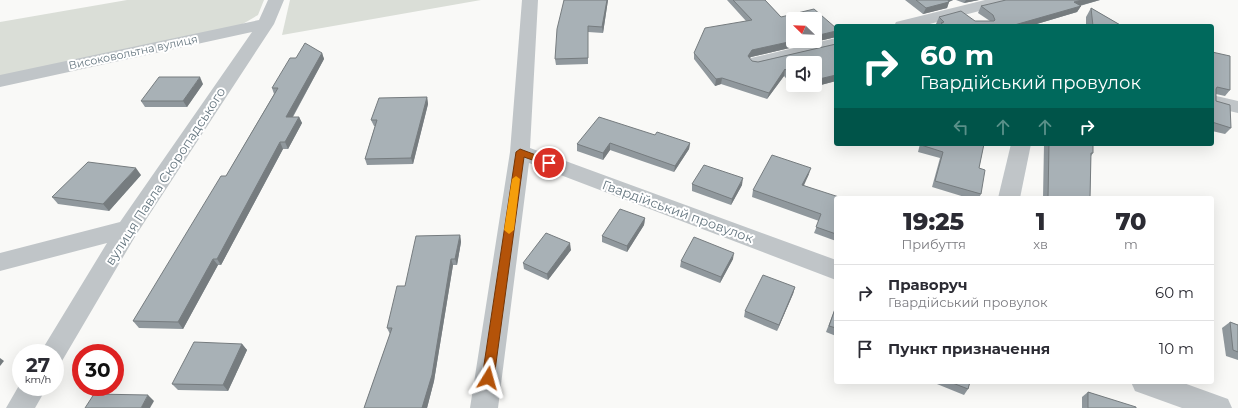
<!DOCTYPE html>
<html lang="uk">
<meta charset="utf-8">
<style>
body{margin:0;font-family:Montserrat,sans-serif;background:#f7f7f7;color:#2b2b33;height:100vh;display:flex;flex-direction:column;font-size:15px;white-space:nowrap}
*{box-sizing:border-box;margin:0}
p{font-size:13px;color:#7c7c81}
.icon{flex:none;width:22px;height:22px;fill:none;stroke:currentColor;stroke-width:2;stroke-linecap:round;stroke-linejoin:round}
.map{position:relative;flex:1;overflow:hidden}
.side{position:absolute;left:834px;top:196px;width:380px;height:188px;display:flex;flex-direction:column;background:#fff;border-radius:4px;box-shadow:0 4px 16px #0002}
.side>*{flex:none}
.banner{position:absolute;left:834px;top:24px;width:380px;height:122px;border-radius:4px;box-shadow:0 4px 16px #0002;background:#00695c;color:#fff;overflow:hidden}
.needle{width:26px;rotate:293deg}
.controls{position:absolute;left:786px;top:12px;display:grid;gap:8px}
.controls a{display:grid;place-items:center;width:36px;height:36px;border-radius:4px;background:#fff;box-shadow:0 4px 16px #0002;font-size:20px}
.speed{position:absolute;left:12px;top:344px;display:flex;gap:8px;font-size:20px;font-weight:700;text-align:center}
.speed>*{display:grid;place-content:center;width:52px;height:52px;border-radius:50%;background:#fff;box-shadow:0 4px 16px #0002;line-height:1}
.speed small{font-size:10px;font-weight:400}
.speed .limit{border:6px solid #d22;background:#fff;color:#111}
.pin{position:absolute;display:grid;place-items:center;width:34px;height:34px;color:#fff;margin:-17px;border:2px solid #fff;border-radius:50%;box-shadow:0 1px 4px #0007}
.me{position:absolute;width:44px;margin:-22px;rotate:8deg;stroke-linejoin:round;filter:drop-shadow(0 0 3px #0008)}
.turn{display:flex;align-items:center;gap:14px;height:84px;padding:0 20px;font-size:18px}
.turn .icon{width:52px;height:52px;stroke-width:2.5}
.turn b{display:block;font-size:28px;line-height:34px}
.lanes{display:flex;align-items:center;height:38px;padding:0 20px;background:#0003;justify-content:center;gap:20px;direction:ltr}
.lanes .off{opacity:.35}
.eta{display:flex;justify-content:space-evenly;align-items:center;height:68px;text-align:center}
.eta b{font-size:24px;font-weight:800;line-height:28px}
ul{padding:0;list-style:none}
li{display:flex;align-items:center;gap:12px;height:56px;padding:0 20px;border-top:1px solid #e1e1e2}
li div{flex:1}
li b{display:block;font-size:15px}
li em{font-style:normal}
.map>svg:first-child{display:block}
.green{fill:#daded7}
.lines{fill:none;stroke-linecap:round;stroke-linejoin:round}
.street{fill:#c0c5c8;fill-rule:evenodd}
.wall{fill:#90989d;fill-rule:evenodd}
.shaded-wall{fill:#767c7f}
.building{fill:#a8b1b6;stroke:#767c7f}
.route{fill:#b45309;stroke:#753606}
.slow{fill:#f59e0b}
.labels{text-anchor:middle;stroke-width:4;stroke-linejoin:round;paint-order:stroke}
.far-street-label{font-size:11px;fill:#667780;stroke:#fff}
.street-label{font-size:13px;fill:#667780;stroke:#fff}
</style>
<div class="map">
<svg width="1238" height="408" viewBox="0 0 1238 408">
<rect width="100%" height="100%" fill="#f9f9f7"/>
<g class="green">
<path d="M127 0H264L258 15 241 25 0 76V22Z"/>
<path d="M290 0H481L282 35Z"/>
</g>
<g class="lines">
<g class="street">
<path d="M268 0H284L274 24 136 235 62 361 55 364V353H40L107 243 0 271V253L120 222 252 32 0 87V75L259 20Z"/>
<path d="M522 0H538L530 148 836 260V280L529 163 498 408H470L510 152Z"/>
<path d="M985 0H1012L1010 3 922 26H894L896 22Z"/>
<path d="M836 38V48L757 67 751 66 748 62 751 58Z"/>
<path d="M1212 95 1238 101V113L1212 107Z"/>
<path d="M1011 144H1031L1020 198H998Z"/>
<path d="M21 382V387H47L35 408H6Z"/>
<path d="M1131 382H1181L1228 399 1232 408H1182L1135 391Z"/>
</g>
</g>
<g class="wall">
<path d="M564 0H608L603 33 588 32V64L556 65 555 59Z"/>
<path d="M727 0H765L781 17 836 28V37L751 57 749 58 752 61 758 62 836 44V81L798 91 784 76 767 99 721 84 715 86 694 59V53L746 21ZM793 63 815 85H793Z"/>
<path d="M905 0H953L949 2 947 8 923 14Z"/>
<path d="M956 0H979L964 3Z"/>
<path d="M1100 0 1080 6H1081L1077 12 1030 26H939L936 24 939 17 975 21H990L978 13 981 6Z"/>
<path d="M1091 8 1122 26H1086V17Z"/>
<path d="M1212 52 1230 90 1225 96 1216 94V101L1231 128 1225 134 1212 131Z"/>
<path d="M322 53 324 59 293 117H299L302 123 288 149H283L221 265H218L183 329 139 328 133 321 226 176 274 94 272 88Z"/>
<path d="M203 84 187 107H145L141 101Z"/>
<path d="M427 97 428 104 413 164 367 165 365 159 375 126H374L371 120Z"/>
<path d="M655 135 690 143 689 149 674 172 610 150 603 160 577 151V144Z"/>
<path d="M920 144H984L979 168 981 194 979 198H968L932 187 940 158 918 152Z"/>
<path d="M1044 144H1093V153L1091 156 1090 198H1043Z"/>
<path d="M809 174 803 185 836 198V241L814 233 819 221 752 197 753 190Z"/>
<path d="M141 175 109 211 58 204 52 197Z"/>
<path d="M692 184 742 185 731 205 692 191Z"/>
<path d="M645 218 644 225 627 252 602 242V236Z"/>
<path d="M460 235 461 242 457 265H453L434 381 427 408H364L390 334 387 328 405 286Z"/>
<path d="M571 250 548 280 524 269 523 263Z"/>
<path d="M733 259 720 283 680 267 681 261Z"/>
<path d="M795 287 793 294 777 331 744 317 745 311Z"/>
<path d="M836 306V336L826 332Z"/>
<path d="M1230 322 1238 325V360L1226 356 1222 328Z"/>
<path d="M242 344 247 350 228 391 178 390 172 384Z"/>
<path d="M932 382H970L968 389 964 395Z"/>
<path d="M1088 392 1136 408H1082V397Z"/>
</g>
<g class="shaded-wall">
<path d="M607 0H608L603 33 602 27Z"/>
<path d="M948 0H953L948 2H949L947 8 923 14 926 8Z"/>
<path d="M966 0H979L964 3Z"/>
<path d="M1082 0H1100L1071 8 1074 2Z"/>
<path d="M1081 6 1077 12 1030 26H1011Z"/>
<path d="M836 31V37L751 57 746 62 748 56 752 50 793 41H815V36Z"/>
<path d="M322 53 324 59 289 123 286 117Z"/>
<path d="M785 69 784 76 767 99 769 93Z"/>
<path d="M836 75V81L798 91 799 85H815V80Z"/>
<path d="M200 77 203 84 187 107 183 101Z"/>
<path d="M722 78 721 84 715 86 716 79Z"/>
<path d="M427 97 428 104 413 164 411 158Z"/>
<path d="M299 117 302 123 288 149 285 142Z"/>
<path d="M280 142 283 149 221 265 217 259Z"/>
<path d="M610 143V150L603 160V153Z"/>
<path d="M690 143 689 149 674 172 675 166Z"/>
<path d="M136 168 141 175 109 211 103 204Z"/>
<path d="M811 168 809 174 801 192 802 185Z"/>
<path d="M743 178 742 185 731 205 732 199Z"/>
<path d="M645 218 644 225 627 252V246Z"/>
<path d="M460 235 461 242 457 265 455 259Z"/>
<path d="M570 243 571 250 548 280 547 274Z"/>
<path d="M734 253 733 259 720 283 721 277Z"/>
<path d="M213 259 218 265 183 329 178 322Z"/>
<path d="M451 259 453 265 434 381 427 408H422Z"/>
<path d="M795 287 793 294 777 331 779 325Z"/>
<path d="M242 344 247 350 228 391 223 385Z"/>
<path d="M0 358 4 361 0 366Z"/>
<path d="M148 395 154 401 150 408H141Z"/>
</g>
<g class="building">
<path d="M564 0H607L602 27 588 26V58L555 59 557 29Z"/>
<path d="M733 0H765L781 17 814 9 836 28V31L815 36V19H793V41L752 50 748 56 752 61 758 62 836 44V75L815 80V63H793V78L785 69 769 93 722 78 716 79 694 53 705 28 752 20Z"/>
<path d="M916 0H948L949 2 926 8Z"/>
<path d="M1006 0H1082L1074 2 1081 6 1011 26H945L941 23 944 22 939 17 961 11 975 21H994L995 20 993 15 981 6Z"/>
<path d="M1091 8 1122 26H1093Z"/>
<path d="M305 43 322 53 286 117H299L285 142H280L217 259H213L178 322 133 321 221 176H226L278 88H272L290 58H296Z"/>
<path d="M1212 52 1230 56V90L1217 87 1216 89V101L1230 105 1231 128 1212 122Z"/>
<path d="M159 77H200L183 101H141Z"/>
<path d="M427 97 411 158 365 159 377 120H371L379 98Z"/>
<path d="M599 117 655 135 657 132 690 143 675 166 610 143 603 153 577 144Z"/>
<path d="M921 144H984L979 168 985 170 981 194 935 181 943 152 921 145Z"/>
<path d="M1049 144H1093V153H1091L1090 198H1048Z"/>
<path d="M772 155 811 168 802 185 842 198H836V234L816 227 821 214 753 190Z"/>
<path d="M88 162 136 168 103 204 52 197Z"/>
<path d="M704 165 743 178 732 199 692 184Z"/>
<path d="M620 209 645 218 627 246 602 236Z"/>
<path d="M546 233 570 243 547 274 523 263Z"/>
<path d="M460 235 455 259H451L432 375 422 408H364L392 328H387L397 286H405L416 236Z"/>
<path d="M694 237 734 253 721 277 681 261Z"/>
<path d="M763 275 795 287 779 325 745 311Z"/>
<path d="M836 306V328L829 326Z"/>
<path d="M1230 322 1238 325V352L1233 350Z"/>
<path d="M194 342 242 344 223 385 172 384Z"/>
<path d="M950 382H970L968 389Z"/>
<path d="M1088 392 1136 407V408H1088Z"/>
<path d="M94 394 148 395 141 408H85Z"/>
</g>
<path class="route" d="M520 149 552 161 553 163 549 166 524 157 494 378 492 381 488 383 484 381 482 378 516 152Z"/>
<path class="slow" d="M516 176 520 179 514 230 509 234 504 230 512 179Z"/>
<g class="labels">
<g class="far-street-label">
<text transform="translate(133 52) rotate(-12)" y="4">Високовольтна вулиця</text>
</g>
<g class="street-label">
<text transform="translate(165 176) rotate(-57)" y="5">вулиця Павла Скоропадського</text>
<text transform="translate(678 211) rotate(20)" y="5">Гвардійський провулок</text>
</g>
</g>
</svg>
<div class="controls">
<a><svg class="needle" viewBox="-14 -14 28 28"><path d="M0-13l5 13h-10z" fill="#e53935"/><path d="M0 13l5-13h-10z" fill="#7c7c81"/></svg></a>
<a><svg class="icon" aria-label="sound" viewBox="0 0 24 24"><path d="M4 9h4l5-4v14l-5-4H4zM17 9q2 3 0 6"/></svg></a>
</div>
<div class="speed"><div>27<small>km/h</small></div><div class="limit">30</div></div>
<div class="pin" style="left:549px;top:163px;background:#d93025"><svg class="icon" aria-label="arrive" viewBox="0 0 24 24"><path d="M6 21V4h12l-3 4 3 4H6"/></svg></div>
<svg class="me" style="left:488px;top:378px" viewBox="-20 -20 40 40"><path d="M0-17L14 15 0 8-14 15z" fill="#b45309" stroke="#fff" stroke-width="4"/></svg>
<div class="banner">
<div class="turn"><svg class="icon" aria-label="right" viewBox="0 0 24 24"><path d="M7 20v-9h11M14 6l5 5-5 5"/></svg><div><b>60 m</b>Гвардійський провулок</div></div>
<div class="lanes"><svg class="icon off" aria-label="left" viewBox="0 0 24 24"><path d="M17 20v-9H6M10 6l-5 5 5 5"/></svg><svg class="icon off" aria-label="ahead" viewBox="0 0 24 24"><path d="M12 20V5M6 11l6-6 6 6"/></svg><svg class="icon off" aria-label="ahead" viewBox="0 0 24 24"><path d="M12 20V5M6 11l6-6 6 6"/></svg><svg class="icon" aria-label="right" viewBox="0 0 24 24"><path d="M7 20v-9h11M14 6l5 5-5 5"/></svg></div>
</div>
<section class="side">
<div class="eta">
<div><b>19:25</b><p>Прибуття</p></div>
<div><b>1</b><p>хв</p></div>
<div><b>70</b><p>m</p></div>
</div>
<ul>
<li><svg class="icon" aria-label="right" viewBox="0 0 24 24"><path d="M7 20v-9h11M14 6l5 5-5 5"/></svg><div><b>Праворуч</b><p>Гвардійський провулок</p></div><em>60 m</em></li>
<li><svg class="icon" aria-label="arrive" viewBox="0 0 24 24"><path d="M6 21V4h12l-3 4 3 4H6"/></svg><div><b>Пункт призначення</b></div><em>10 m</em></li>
</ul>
</section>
</div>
